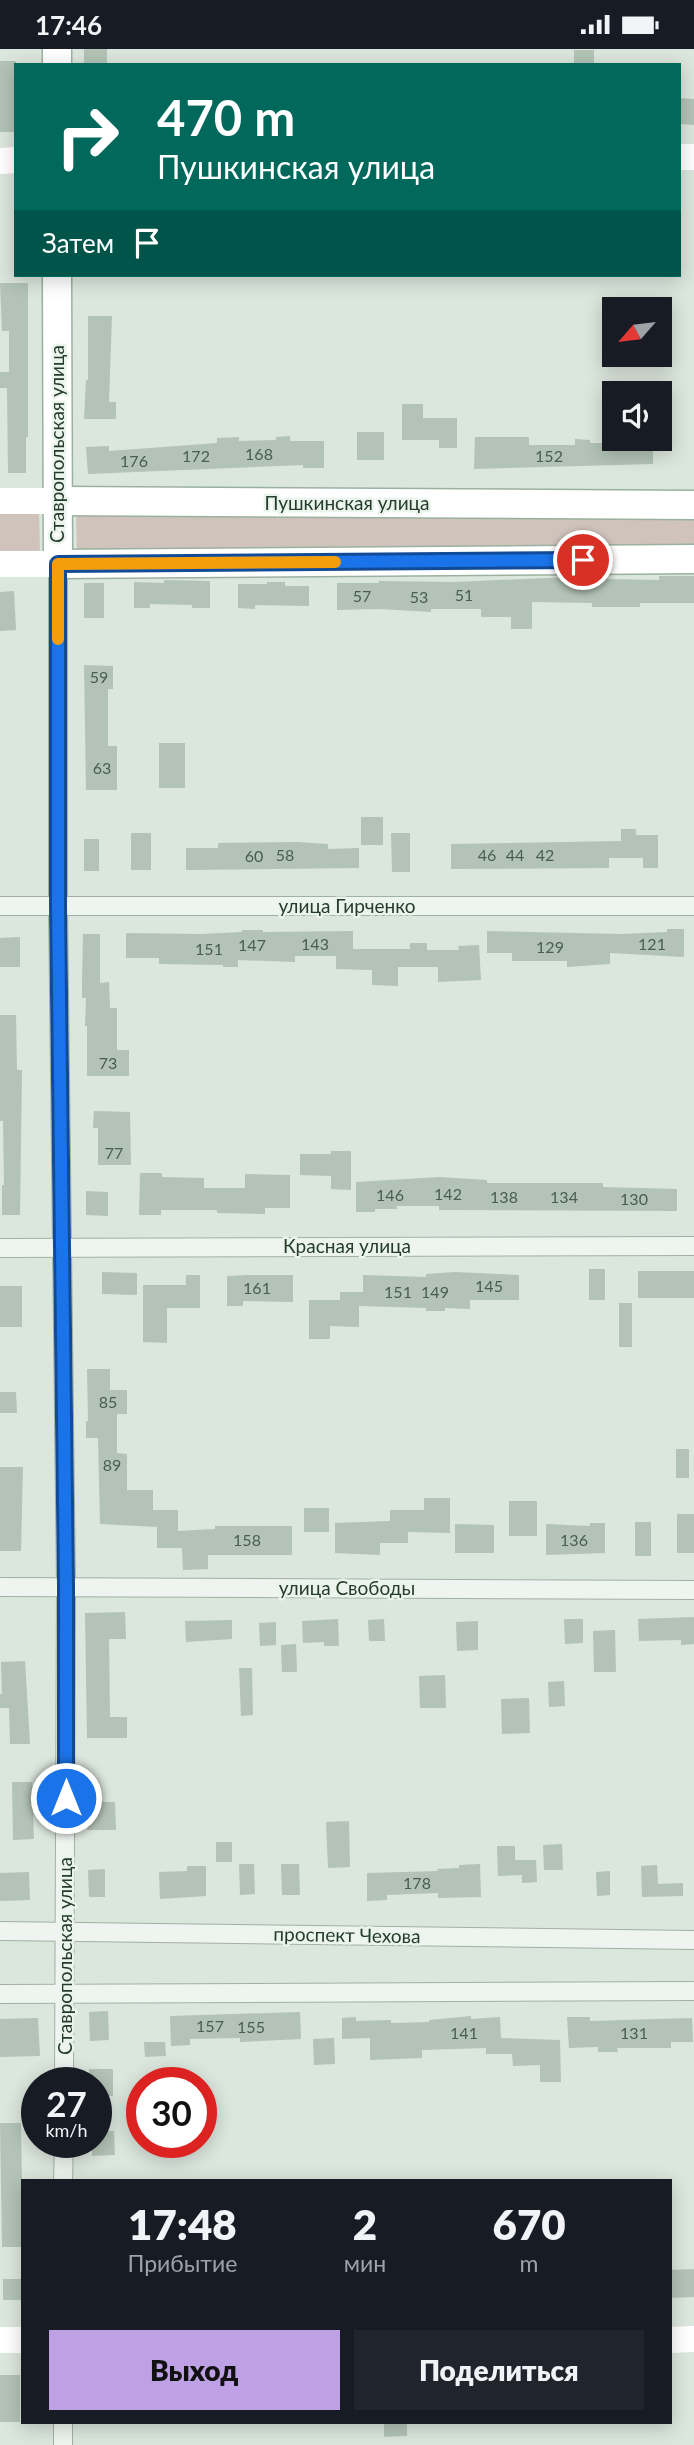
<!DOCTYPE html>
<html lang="ru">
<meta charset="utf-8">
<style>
body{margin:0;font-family:Lato,sans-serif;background:#20242c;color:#f1f3f6;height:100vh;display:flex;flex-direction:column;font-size:26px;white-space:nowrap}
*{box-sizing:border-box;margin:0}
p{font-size:23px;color:#9ea1a6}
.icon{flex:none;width:38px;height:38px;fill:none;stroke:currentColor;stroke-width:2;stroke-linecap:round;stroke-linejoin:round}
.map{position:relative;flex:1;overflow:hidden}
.side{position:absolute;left:21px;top:2130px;width:651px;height:245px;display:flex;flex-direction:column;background:#171b24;border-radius:0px;box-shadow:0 4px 18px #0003}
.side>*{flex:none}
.banner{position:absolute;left:14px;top:14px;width:667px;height:214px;border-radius:0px;box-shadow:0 4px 18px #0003;background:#00695c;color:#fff;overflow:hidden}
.needle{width:46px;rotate:242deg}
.buttons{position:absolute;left:602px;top:248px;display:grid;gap:14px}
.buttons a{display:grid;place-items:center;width:70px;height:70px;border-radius:0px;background:#171b24;box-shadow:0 4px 18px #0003;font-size:35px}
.speed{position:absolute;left:21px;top:2018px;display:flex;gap:14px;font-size:35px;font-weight:700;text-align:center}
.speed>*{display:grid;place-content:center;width:91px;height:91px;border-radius:50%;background:#171b24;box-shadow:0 4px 18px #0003;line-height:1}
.speed small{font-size:18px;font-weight:400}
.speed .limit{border:10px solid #d22;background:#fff;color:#111}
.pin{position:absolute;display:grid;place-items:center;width:60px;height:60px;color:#fff;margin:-30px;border:4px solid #fff;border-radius:50%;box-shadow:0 2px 7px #0007}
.me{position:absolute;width:77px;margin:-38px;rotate:0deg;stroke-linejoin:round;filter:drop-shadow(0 0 5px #0008)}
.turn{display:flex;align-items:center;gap:24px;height:147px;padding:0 28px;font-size:32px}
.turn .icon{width:91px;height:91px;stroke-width:2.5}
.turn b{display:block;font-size:49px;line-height:60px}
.then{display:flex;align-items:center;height:66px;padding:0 28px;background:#0003;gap:14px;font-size:26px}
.eta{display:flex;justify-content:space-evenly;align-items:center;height:119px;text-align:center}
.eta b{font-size:42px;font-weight:800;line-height:49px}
.button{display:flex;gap:14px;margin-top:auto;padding:14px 28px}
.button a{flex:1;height:80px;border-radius:0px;background:#bea1e4;color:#111;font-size:28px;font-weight:800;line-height:80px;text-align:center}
.button a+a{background:#20242c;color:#f1f3f6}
.status{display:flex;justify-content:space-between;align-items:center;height:49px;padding:0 35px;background:#171b24;direction:ltr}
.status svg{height:19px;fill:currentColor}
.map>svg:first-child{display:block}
.green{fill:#d0c3bc}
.building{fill:#b3c3b6}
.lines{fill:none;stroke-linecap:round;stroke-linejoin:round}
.street-casing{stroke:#a1b0a4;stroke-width:20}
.primary-casing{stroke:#9bb19f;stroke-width:31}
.street{stroke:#eef4ef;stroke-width:18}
.secondary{stroke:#fff;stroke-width:26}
.primary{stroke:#fff;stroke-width:28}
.route-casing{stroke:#114b97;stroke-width:18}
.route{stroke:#1a73e8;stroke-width:12}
.slow{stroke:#f59e0b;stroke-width:12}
.labels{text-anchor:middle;stroke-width:5;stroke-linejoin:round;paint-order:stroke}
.number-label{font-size:16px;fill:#485e4e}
.street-label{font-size:19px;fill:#253c2b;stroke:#eaf4ec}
</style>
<div class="status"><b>17:46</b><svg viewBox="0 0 49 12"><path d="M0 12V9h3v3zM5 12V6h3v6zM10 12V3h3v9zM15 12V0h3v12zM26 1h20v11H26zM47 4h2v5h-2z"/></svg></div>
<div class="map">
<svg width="694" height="2396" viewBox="0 0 694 2396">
<rect width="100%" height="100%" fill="#dbe6dd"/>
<g class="green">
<path d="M694 458V497L77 505 76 463Z"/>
<path d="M0 459H39L40 507H0Z"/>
</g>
<g class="building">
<rect x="84" y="0" width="23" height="15"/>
<rect x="574" y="1" width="20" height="15"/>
<rect x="0" y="12" width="16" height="71"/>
<path d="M679 49 694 50V76L679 75Z"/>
<path d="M0 234H28V388H26V424H8L7 339H0V323H9V282H2Z"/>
<path d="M88 267H112L109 353H116V370H84L86 331H88Z"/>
<path d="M402 355H423V369H457V399H439V391H402Z"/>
<rect x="357" y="383" width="27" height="28"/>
<path d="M290 387V392H324V419H303V416L88 425 86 398 109 397V402L217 394V389L239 388V392L276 391V388Z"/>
<path d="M475 388H529V396H575V390L590 391V394H629V390H653V415L474 420Z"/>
<path d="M592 527 607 528V530L659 531V527H694V554H640V558H592V554L532 553V580H511V568H481V560H431V563L379 560 337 561V534H379V532L455 533Z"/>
<path d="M164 531 210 532V559H192V556L150 555V559H134V533L164 534Z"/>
<path d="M267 533H285V537H309V557L255 556V560L238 559V535H267Z"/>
<rect x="84" y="534" width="20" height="35"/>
<path d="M14 542 16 581 0 582V543Z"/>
<path d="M84 616 113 617V640H108V697H117V741H86Z"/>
<rect x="159" y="694" width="26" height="45"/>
<rect x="361" y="768" width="22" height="28"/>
<path d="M621 780H636V786H658V819H643V809H609V819L451 820V795L621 792Z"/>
<rect x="131" y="784" width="20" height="37"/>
<path d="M391 784H410V823H392Z"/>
<rect x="84" y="790" width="15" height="32"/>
<path d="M297 793 328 795V800L359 799V819L186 821V799H218V794Z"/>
<path d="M667 880H684V908L610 904V915L567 918V912H512V904H487V882L621 885 667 883Z"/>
<path d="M242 881H263V883L353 882V900H410V894H427V901H459L458 897 479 896 481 931 438 933V918H398V937L372 936V921L336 920V907H295V913L238 911V918H223V916L159 915V909H126V884L201 885 242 883Z"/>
<path d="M83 885H100V934L109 933 110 959H117V1001H129V1027H87V977H85L86 949H82V934Z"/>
<path d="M20 888V918H0V889Z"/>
<path d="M0 966H16L17 1021H22L20 1166H2V1136H4L3 1072H0Z"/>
<path d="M94 1062 130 1063 131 1116H98V1079H93Z"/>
<path d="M331 1102H351V1141L331 1140V1127L300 1126V1105H331Z"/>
<path d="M140 1124H162V1128L204 1129V1139H245V1125L290 1126V1159H265V1165L217 1164V1161H161V1166H139Z"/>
<path d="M439 1128 487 1131V1134H603V1138L677 1140V1162L439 1161V1157H397V1160H375V1163H356V1133Z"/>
<path d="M86 1142 108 1143V1167L86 1166Z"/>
<rect x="589" y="1220" width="16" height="31"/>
<rect x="638" y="1222" width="56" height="27"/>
<path d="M102 1223 137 1224V1246L102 1245Z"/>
<path d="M455 1223 519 1226V1251H470V1260L445 1259V1262H426V1259L359 1257V1278L330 1277V1290H309V1251H340V1243H363V1226L426 1228V1225Z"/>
<path d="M186 1226H200V1259H167V1294L143 1293V1236H186Z"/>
<path d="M247 1226H293V1253L243 1252V1257H227V1227Z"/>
<rect x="0" y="1237" width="22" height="41"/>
<rect x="619" y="1254" width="13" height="44"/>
<path d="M87 1320H110V1341H127V1365H117V1404L127 1405V1441H153V1461H178V1482L215 1480V1477H292V1506H208V1520L183 1521 182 1499H157V1478L100 1475 98 1389H86V1372H88Z"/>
<path d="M0 1343H16L17 1364H0Z"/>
<rect x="676" y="1400" width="13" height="29"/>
<path d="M0 1418H23L21 1502H0Z"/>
<path d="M424 1449H450V1484L408 1483V1494H380V1506L335 1504V1474L390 1472V1461H424Z"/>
<rect x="509" y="1452" width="28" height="35"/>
<rect x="304" y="1459" width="25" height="24"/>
<rect x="677" y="1465" width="17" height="39"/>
<rect x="635" y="1473" width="16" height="34"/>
<path d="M590 1474H605V1504L546 1506V1475L590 1477Z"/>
<path d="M455 1475 494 1476V1504H455Z"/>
<path d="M125 1563 126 1590H109L110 1668H127V1689H87L85 1564Z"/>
<path d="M694 1568V1595L681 1596V1591L639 1592 638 1570Z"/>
<path d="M338 1570 339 1597H324V1593L303 1594 302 1572Z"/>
<path d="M384 1570 385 1592H369L368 1571Z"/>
<path d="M564 1570H583V1594L565 1595Z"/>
<path d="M232 1571V1590L186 1593 185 1572Z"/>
<path d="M478 1572V1601L457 1602 456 1573Z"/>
<path d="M276 1573V1596L260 1597 259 1574Z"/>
<path d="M615 1581 616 1623H594L593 1582Z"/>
<path d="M296 1595 297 1623H282L281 1596Z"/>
<path d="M25 1612 30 1695H10L9 1659H0V1645H2L1 1613Z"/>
<path d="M239 1619H252L253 1666 241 1667Z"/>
<path d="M445 1626 446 1659H420L419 1627Z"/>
<path d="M564 1632 565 1657 549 1658 548 1633Z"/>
<path d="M529 1649 530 1684 502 1685 501 1650Z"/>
<path d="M12 1733H32L34 1790 13 1791Z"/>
<path d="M87 1753H115L116 1781H87Z"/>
<path d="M349 1772 350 1818 328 1819 326 1773Z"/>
<rect x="216" y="1793" width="16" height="20"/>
<path d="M562 1795 563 1821H544L543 1796Z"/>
<path d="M497 1797H515V1811H536L537 1833 522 1834V1826L498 1827Z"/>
<path d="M239 1815H254L255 1845 240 1846Z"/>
<path d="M281 1815H299L300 1846H282Z"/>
<path d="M480 1815 481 1848 438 1849V1844L387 1846V1851L367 1852V1824L438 1822 437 1820 459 1819V1816Z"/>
<path d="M657 1816 658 1835 683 1834V1847L642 1848 641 1817Z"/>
<path d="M187 1817H206V1847L160 1850 159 1823 187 1822Z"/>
<path d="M105 1820V1848H89L88 1821Z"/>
<path d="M610 1822V1846L597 1847 596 1823Z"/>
<path d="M29 1823 30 1851 0 1852V1824Z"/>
<path d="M108 1962 109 1991 90 1992 89 1963Z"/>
<path d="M300 1963 301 1990 240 1993V1989L190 1990V1996L171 1997 170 1967Z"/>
<path d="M471 1967V1970L500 1968 501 1989 560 1991 561 2033H540V2016L513 2017 512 2005H486V1999L422 2001V2009L370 2011V1989L342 1990V1969L356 1968V1972L391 1971V1974L429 1973V1971Z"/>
<path d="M567 1968H590V1972L692 1969 693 1993H671V1999H617L618 2003H598V1998L569 1999Z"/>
<path d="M38 1969 40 2007 0 2008V1970Z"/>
<path d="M334 1989 335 2015 314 2016 313 1990Z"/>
<path d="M144 1993H165L166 2007 145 2008Z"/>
<path d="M89 2020H113V2047L96 2048V2034H89Z"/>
<path d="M0 2074H21L23 2198H2Z"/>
<path d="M96 2082H114L115 2106 92 2107V2093H96Z"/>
<path d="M694 2220V2248L670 2249V2221Z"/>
<rect x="3" y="2230" width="20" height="21"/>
<rect x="0" y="2326" width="20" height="47"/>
<path d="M384 2373H407V2387L384 2388Z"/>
</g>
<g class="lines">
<defs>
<g id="street">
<path d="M58 515V857L66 1537 64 2034"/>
<path d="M0 857H694"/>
<path d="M0 1199 694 1197"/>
<path d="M0 1538 694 1541"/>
<path d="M0 1882 694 1891"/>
<path d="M0 1945 694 1942"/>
<path d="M63 2132 64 2093"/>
<path d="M63 2373V2396"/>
</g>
<g id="primary">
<path d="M57 0V16"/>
<path d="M57 226 58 515 694 510"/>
<path d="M57 452 694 456"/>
</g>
</defs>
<use href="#street" class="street-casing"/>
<use href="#primary" class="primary-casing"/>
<use href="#street" class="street"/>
<g class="secondary">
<path d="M679 108H694"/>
<path d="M0 112 16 111"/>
<path d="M0 452H57"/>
<path d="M0 515H58"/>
<path d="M0 2291H23"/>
<path d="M670 2291 694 2290"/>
</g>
<use href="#primary" class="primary"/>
</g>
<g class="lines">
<defs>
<path id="route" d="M66 1749V1537L58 857V515L583 511"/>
</defs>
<use href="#route" class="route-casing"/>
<use href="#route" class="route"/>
<path class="slow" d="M58 590V515L335 513"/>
</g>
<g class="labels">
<g class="number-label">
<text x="259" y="411">168</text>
<text x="196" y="413">172</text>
<text x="549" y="413">152</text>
<text x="134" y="418">176</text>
<text x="464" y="552">51</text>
<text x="362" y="553">57</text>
<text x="419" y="554">53</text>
<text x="99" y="634">59</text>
<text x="102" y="725">63</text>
<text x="285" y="812">58</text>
<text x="487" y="812">46</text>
<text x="515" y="812">44</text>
<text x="545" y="812">42</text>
<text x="254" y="813">60</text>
<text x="315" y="901">143</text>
<text x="652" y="901">121</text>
<text x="252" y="902">147</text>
<text x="550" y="904">129</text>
<text x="209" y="906">151</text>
<text x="108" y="1020">73</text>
<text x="114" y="1110">77</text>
<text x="448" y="1151">142</text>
<text x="390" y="1152">146</text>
<text x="504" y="1154">138</text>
<text x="564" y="1154">134</text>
<text x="634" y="1156">130</text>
<text x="489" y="1243">145</text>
<text x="257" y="1245">161</text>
<text x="398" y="1249">151</text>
<text x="435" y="1249">149</text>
<text x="108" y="1359">85</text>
<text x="112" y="1422">89</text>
<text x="247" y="1497">158</text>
<text x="574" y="1497">136</text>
<text x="417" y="1840">178</text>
<text x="210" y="1983">157</text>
<text x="251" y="1984">155</text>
<text x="464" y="1990">141</text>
<text x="634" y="1990">131</text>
</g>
<g class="street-label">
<text transform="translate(57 395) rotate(-90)" y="7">Ставропольская улица</text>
<text x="347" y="461">Пушкинская улица</text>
<text x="347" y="864">улица Гирченко</text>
<text x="347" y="1204">Красная улица</text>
<text x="347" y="1546">улица Свободы</text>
<text transform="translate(347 1886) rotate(1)" y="7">проспект Чехова</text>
<text transform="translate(65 1907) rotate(-90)" y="7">Ставропольская улица</text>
</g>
</g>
</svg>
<div class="buttons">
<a><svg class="needle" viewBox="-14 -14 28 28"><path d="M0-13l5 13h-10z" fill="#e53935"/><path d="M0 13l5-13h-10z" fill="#9ea1a6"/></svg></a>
<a><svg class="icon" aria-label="sound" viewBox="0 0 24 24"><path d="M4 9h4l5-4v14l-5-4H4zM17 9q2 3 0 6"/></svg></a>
</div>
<div class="speed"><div>27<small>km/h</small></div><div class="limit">30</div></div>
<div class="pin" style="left:583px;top:511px;background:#d93025"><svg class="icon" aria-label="arrive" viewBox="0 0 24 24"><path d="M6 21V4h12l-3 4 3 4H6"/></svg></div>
<svg class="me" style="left:66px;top:1749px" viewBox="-20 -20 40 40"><circle r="17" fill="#1a73e8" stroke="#fff" stroke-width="3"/><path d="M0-11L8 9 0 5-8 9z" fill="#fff"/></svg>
<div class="banner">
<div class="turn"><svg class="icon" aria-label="right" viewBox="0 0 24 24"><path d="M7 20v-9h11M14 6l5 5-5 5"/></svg><div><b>470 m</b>Пушкинская улица</div></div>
<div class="then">Затем<svg class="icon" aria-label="arrive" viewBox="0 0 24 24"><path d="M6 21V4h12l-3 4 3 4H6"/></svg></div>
</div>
<section class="side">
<div class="eta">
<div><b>17:48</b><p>Прибытие</p></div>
<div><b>2</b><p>мин</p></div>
<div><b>670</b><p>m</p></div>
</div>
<div class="button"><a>Выход</a><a>Поделиться</a></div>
</section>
</div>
